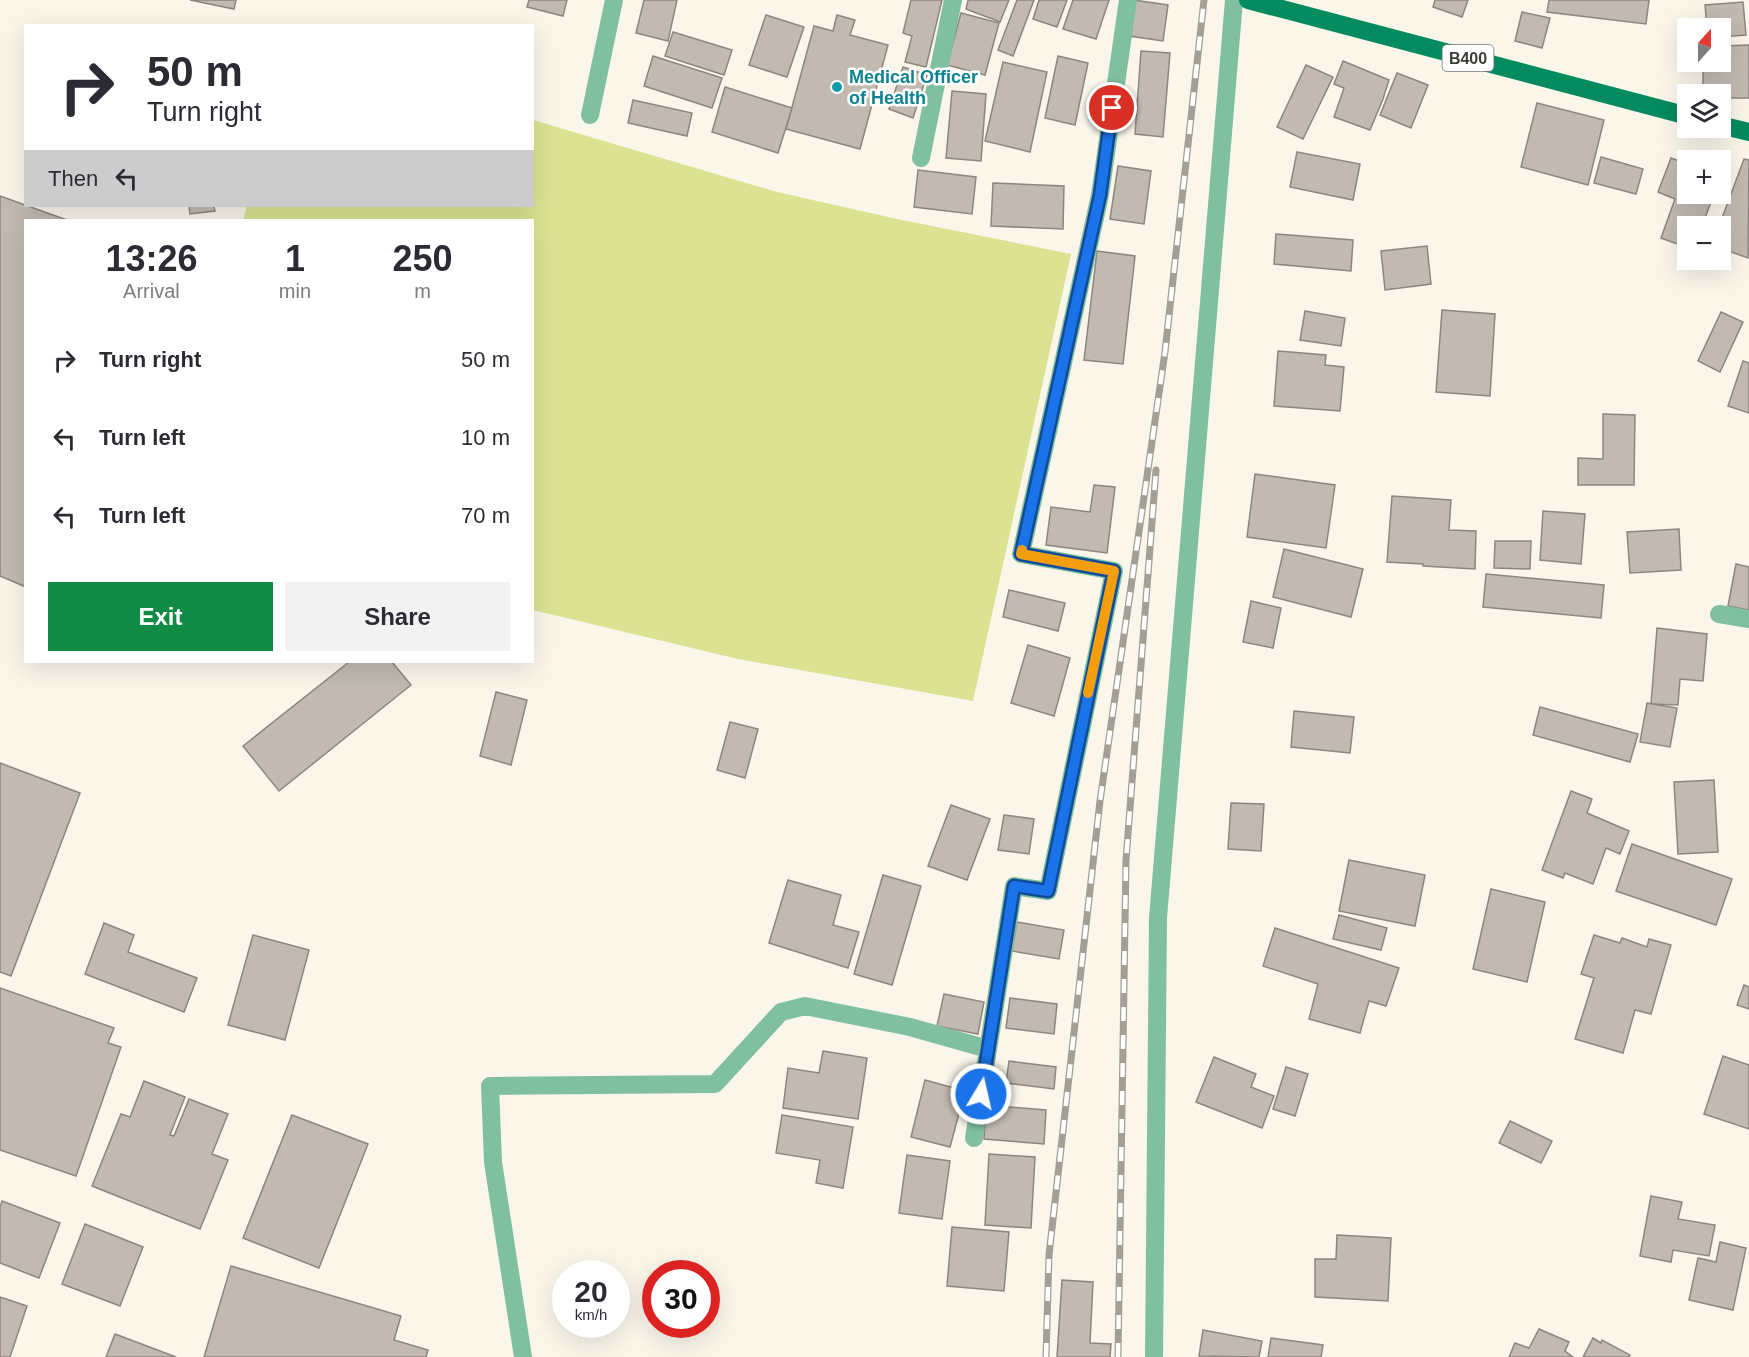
<!DOCTYPE html>
<meta charset="utf-8">
<style>
body{margin:0;font-family:Helvetica,sans-serif;background:#f2f2f3;color:#2b2b33;height:100vh;display:flex;flex-direction:column;font-size:22px;white-space:nowrap}
*{box-sizing:border-box;margin:0}
p{font-size:20px;color:#7c7c81}
.icon{flex:none;width:33px;height:33px;fill:none;stroke:currentColor;stroke-width:2;stroke-linecap:round;stroke-linejoin:round}
.map{position:relative;flex:1;overflow:hidden}
.drawer{position:absolute;left:24px;top:219px;width:510px;height:444px;display:flex;flex-direction:column;background:#fff;border-radius:0px;box-shadow:0 6px 24px #0002}
.drawer>*{flex:none}
.banner{position:absolute;left:24px;top:24px;width:510px;height:183px;border-radius:0px;box-shadow:0 6px 24px #0002;background:#fff;color:#2b2b33;overflow:hidden}
.needle{width:39px;rotate:21deg}
.fabs{position:absolute;left:1677px;top:18px;display:grid;gap:12px}
.fabs a{display:grid;place-items:center;width:54px;height:54px;border-radius:0px;background:#fff;box-shadow:0 6px 24px #0002;font-size:30px}
.speed{position:absolute;left:552px;top:1260px;display:flex;gap:12px;font-size:30px;font-weight:700;text-align:center}
.speed>*{display:grid;place-content:center;width:78px;height:78px;border-radius:50%;background:#fff;box-shadow:0 6px 24px #0002;line-height:1}
.speed small{font-size:15px;font-weight:400}
.speed .limit{border:9px solid #d22;background:#fff;color:#111}
.pin{position:absolute;display:grid;place-items:center;width:51px;height:51px;color:#fff;margin:-26px;border:3px solid #fff;border-radius:50%;box-shadow:0 2px 6px #0007}
.me{position:absolute;width:66px;margin:-33px;rotate:9deg;stroke-linejoin:round;filter:drop-shadow(0 0 4px #0008)}
.turn{display:flex;align-items:center;gap:21px;height:126px;padding:0 24px;font-size:27px}
.turn .icon{width:78px;height:78px;stroke-width:2.5}
.turn b{display:block;font-size:42px;line-height:51px}
.then{display:flex;align-items:center;height:57px;padding:0 24px;background:#0003;gap:12px;font-size:22px}
.eta{display:flex;justify-content:space-evenly;align-items:center;height:102px;text-align:center}
.eta b{font-size:36px;font-weight:700;line-height:42px}
.primary-button{display:flex;gap:12px;margin-top:auto;padding:12px 24px}
.primary-button a{flex:1;height:69px;border-radius:0px;background:#108a45;color:#fff;font-size:24px;font-weight:700;line-height:69px;text-align:center}
.primary-button a+a{background:#f2f2f3;color:#2b2b33}
ul{padding:0;list-style:none}
li{display:flex;align-items:center;gap:18px;height:78px;padding:0 24px}
li div{flex:1}
li b{display:block;font-size:22px}
li em{font-style:normal}
.map>svg:first-child{display:block}
.green{fill:#dbe392}
.building{fill:#c2bab0;stroke:#8e867d;stroke-width:1.5}
.lines{fill:none;stroke-linecap:round;stroke-linejoin:round}
.minor{stroke:#80c0a0;stroke-width:18}
.major{stroke:#058b5f;stroke-width:18}
.rail-casing{stroke:#a19f96;stroke-width:7}
.rail{stroke:#fff;stroke-width:4.5;stroke-dasharray:14;stroke-linecap:butt}
.route-casing{stroke:#114b97;stroke-width:15}
.route{stroke:#1a73e8;stroke-width:10}
.slow{stroke:#f59e0b;stroke-width:10}
.culture-dot{fill:#0f9aa8;stroke:#fff;stroke-width:2}
.labels{text-anchor:middle;stroke-width:5;stroke-linejoin:round;paint-order:stroke}
.shield{fill:#fff;stroke:#787774;stroke-width:1.5}
.shield-label{font-size:16px;font-weight:bold;fill:#3e3d38}
.culture-label{font-size:18px;font-weight:bold;fill:#0d838f;stroke:#fff;text-anchor:start}
</style>
<div class="map">
<svg width="1749" height="1357" viewBox="0 0 1749 1357">
<rect width="100%" height="100%" fill="#faf6ea"/>
<path class="green" d="M533 120 777 192 897 219 1071 254 973 701 738 659 533 610 532 220H243L247 206H532Z"/>
<g class="building">
<path d="M190 0H236L234 9Z"/>
<path d="M529 0H567L563 16 527 7Z"/>
<path d="M644 0H677L668 41 636 33Z"/>
<path d="M911 0H942L926 67 905 62 912 36 903 33Z"/>
<path d="M968 0H1009L1000 22 966 9Z"/>
<path d="M1017 0H1034L1013 56 998 50Z"/>
<path d="M1039 0H1067L1057 27 1033 19Z"/>
<path d="M1073 0H1109L1096 39 1063 29Z"/>
<path d="M1134 0 1168 5 1163 41 1129 36Z"/>
<path d="M1435 0H1468L1462 17 1433 7Z"/>
<path d="M1549 0H1649L1646 24 1547 12Z"/>
<path d="M1743 2 1746 35 1720 37V28H1707L1705 5Z"/>
<path d="M1522 12 1550 18 1542 48 1515 41Z"/>
<path d="M961 13 999 23 985 75 947 65Z"/>
<path d="M766 15 804 27 787 77 749 65Z"/>
<path d="M837 15 855 20 850 35 888 45 860 149 786 129 814 26 833 31Z"/>
<path d="M673 32 732 50 724 75 665 56Z"/>
<path d="M1749 45V98H1720V94H1703V62H1720V46Z"/>
<path d="M1141 51 1170 53 1163 137 1135 134Z"/>
<path d="M653 56 722 78 712 108 644 86Z"/>
<path d="M1058 56 1088 63 1075 125 1045 118Z"/>
<path d="M1343 61 1389 80 1383 99 1370 130 1334 117 1344 88 1334 84Z"/>
<path d="M1003 62 1047 72 1030 152 985 141Z"/>
<path d="M1306 65 1333 77 1303 139 1277 127Z"/>
<path d="M903 67 927 75 913 118 889 109Z"/>
<path d="M1397 73 1428 85 1411 128 1380 115Z"/>
<path d="M725 87 792 108 778 153 712 132Z"/>
<path d="M952 91 986 94 981 161 946 158Z"/>
<path d="M633 100 692 113 687 136 628 123Z"/>
<path d="M1537 103 1604 120 1588 185 1521 167Z"/>
<path d="M1297 152 1360 164 1353 200 1290 187Z"/>
<path d="M1601 157 1643 169 1636 194 1594 183Z"/>
<path d="M1671 158 1688 164V194H1714L1702 226H1688V248L1661 238 1675 199 1658 192Z"/>
<path d="M1744 159 1749 160 1748 258 1720 248 1719 226Z"/>
<path d="M1118 166 1151 171 1144 224 1110 219Z"/>
<path d="M918 170 976 177 972 214 914 207Z"/>
<path d="M993 183 1064 186 1063 229 991 226Z"/>
<path d="M0 196 67 220H26V587L0 576Z"/>
<path d="M189 206H214L215 211 190 214Z"/>
<path d="M1276 234 1353 240 1351 271 1274 264Z"/>
<path d="M1427 246 1431 284 1385 290 1381 251Z"/>
<path d="M1097 251 1135 256 1123 364 1084 360Z"/>
<path d="M1442 310 1495 314 1490 396 1436 392Z"/>
<path d="M1305 311 1345 318 1341 346 1300 340Z"/>
<path d="M1721 312 1743 322 1720 372 1698 361Z"/>
<path d="M1278 351 1326 355 1325 365 1344 367 1340 411 1274 406Z"/>
<path d="M1743 361 1749 363V413L1728 406Z"/>
<path d="M1603 414 1635 415 1634 485H1578V458L1603 459Z"/>
<path d="M1255 474 1335 485 1326 548 1247 537Z"/>
<path d="M1094 485 1115 487 1107 553 1046 545 1051 507 1090 512Z"/>
<path d="M1392 496 1451 500 1449 530 1476 531 1475 569 1423 566V564L1387 562Z"/>
<path d="M1543 511 1585 514 1581 564 1540 560Z"/>
<path d="M1679 529 1681 570 1630 573 1627 532Z"/>
<path d="M1495 541H1531L1530 569 1494 568Z"/>
<path d="M1284 549 1363 569 1351 617 1273 597Z"/>
<path d="M1736 564 1749 567V610L1728 606Z"/>
<path d="M1486 574 1604 585 1601 618 1483 607Z"/>
<path d="M1009 590 1065 603 1058 631 1003 617Z"/>
<path d="M1251 601 1281 608 1273 648 1243 642Z"/>
<path d="M1657 628 1707 634 1703 681 1680 679 1678 705 1651 704Z"/>
<path d="M1028 645 1070 658 1054 716 1011 703Z"/>
<path d="M349 662H392L411 685 279 791 243 746Z"/>
<path d="M496 692 527 700 511 765 480 756Z"/>
<path d="M1647 703 1677 708 1670 747 1640 742Z"/>
<path d="M1540 707 1638 734 1630 762 1533 735Z"/>
<path d="M1294 711 1354 717 1350 753 1291 747Z"/>
<path d="M730 722 758 729 745 778 717 770Z"/>
<path d="M0 763 80 793 11 976 0 972Z"/>
<path d="M1714 780 1718 852 1678 854 1674 782Z"/>
<path d="M1571 791 1592 799 1587 813 1629 831 1620 854 1606 848 1593 884 1565 873 1563 878 1542 870Z"/>
<path d="M1231 803 1264 804 1261 851 1228 849Z"/>
<path d="M951 805 990 819 967 880 928 866Z"/>
<path d="M1004 815 1034 819 1029 854 998 850Z"/>
<path d="M1632 844 1732 879 1716 925 1616 891Z"/>
<path d="M1349 860 1425 875 1415 926 1339 911Z"/>
<path d="M883 875 921 886 892 985 854 974Z"/>
<path d="M788 880 841 895 833 925 859 932 848 968 769 943Z"/>
<path d="M1491 889 1545 902 1527 982 1473 969Z"/>
<path d="M1339 915 1387 928 1381 950 1333 939Z"/>
<path d="M1017 922 1064 930 1059 959 1012 951Z"/>
<path d="M104 923 134 935 128 952 197 978 184 1012 85 974Z"/>
<path d="M1275 928 1399 968 1386 1006 1369 1001 1360 1033 1309 1019 1318 984 1263 966Z"/>
<path d="M253 935 309 950 285 1040 228 1025Z"/>
<path d="M1594 935 1620 943 1622 938 1647 947 1649 939 1671 945 1651 1014 1635 1010 1623 1053 1575 1039 1594 978 1581 974Z"/>
<path d="M1744 985 1749 987V1009L1737 1005Z"/>
<path d="M0 988 114 1028 108 1043 121 1047 76 1176 0 1150Z"/>
<path d="M944 994 984 1002 978 1034 937 1026Z"/>
<path d="M1010 998 1057 1004 1054 1034 1006 1028Z"/>
<path d="M823 1051 867 1058 858 1119 783 1108 788 1068 819 1073Z"/>
<path d="M1723 1056 1749 1065V1129L1704 1114Z"/>
<path d="M1214 1057 1256 1074 1251 1087 1274 1096 1262 1128 1196 1102Z"/>
<path d="M1009 1061 1056 1067 1054 1089 1006 1083Z"/>
<path d="M1286 1067 1308 1074 1295 1116 1273 1109Z"/>
<path d="M925 1080 965 1091 950 1147 911 1137Z"/>
<path d="M144 1081 185 1097 170 1135 174 1136 189 1099 228 1114 212 1154 228 1160 200 1229 92 1186 121 1114 130 1117Z"/>
<path d="M986 1105 1046 1110 1044 1144 984 1139Z"/>
<path d="M292 1115 368 1144 319 1268 243 1238Z"/>
<path d="M782 1115 853 1127 843 1188 816 1183 820 1160 776 1153Z"/>
<path d="M1510 1121 1552 1141 1541 1163 1499 1143Z"/>
<path d="M989 1154 1035 1157 1031 1228 985 1225Z"/>
<path d="M907 1155 950 1161 942 1219 899 1213Z"/>
<path d="M1651 1196 1682 1202 1678 1219 1715 1225 1709 1256 1673 1250 1671 1262 1640 1256Z"/>
<path d="M2 1201 60 1223 39 1278 0 1263V1207Z"/>
<path d="M85 1224 143 1247 120 1306 62 1284Z"/>
<path d="M952 1227 1009 1232 1004 1291 947 1286Z"/>
<path d="M1337 1235 1391 1238 1388 1301 1315 1297V1259H1336Z"/>
<path d="M1720 1242 1746 1248 1733 1310 1689 1300 1698 1258 1716 1262Z"/>
<path d="M231 1266 401 1316 394 1340 428 1350 426 1357H204Z"/>
<path d="M1062 1280 1093 1282 1090 1343 1111 1344 1110 1357H1057Z"/>
<path d="M0 1297 27 1306 10 1357H0Z"/>
<path d="M1539 1329 1569 1342 1565 1351 1573 1357H1509L1515 1343 1529 1348Z"/>
<path d="M1203 1330 1262 1341 1259 1357 1199 1356Z"/>
<path d="M115 1334 176 1357H106Z"/>
<path d="M1271 1338 1323 1345 1321 1357H1268Z"/>
<path d="M1593 1338 1601 1343 1602 1340 1630 1355 1629 1357H1583Z"/>
</g>
<g class="lines">
<g class="minor">
<path d="M590 115 614 0"/>
<path d="M921 158 953 0"/>
<path d="M1719 614 1749 619"/>
<path d="M974 1138 1014 886 1048 891 1114 571 1021 554 1100 195 1128 0"/>
<path d="M523 1357 493 1162 490 1086 715 1084 781 1012 805 1006 910 1027 988 1049"/>
<path d="M1154 1357 1158 918 1234 0"/>
</g>
<g class="major">
<path d="M1248 0 1688 116"/>
<path d="M1720 125 1749 132"/>
</g>
<defs>
<g id="rail">
<path d="M1046 1357 1049 1255 1100 801 1165 352 1204 0"/>
<path d="M1118 1357 1126 860 1156 470"/>
</g>
</defs>
<use href="#rail" class="rail-casing"/>
<use href="#rail" class="rail"/>
</g>
<g class="lines">
<defs>
<path id="route" d="M981 1094 1014 886 1048 891 1114 571 1021 554 1100 195 1112 108"/>
</defs>
<use href="#route" class="route-casing"/>
<use href="#route" class="route"/>
<path class="slow" d="M1022 550 1021 554 1114 571 1088 693"/>
</g>
<circle class="culture-dot" cx="837" cy="87" r="6"/>
<g class="labels">
<rect class="shield" x="1442.5" y="45" width="51" height="26" rx="4.5"/>
<g class="shield-label">
<text x="1468" y="64">B400</text>
</g>
<g class="culture-label">
<text x="849" y="83">Medical Officer<tspan x="849" dy="21">of Health</tspan></text>
</g>
</g>
</svg>
<div class="fabs">
<a><svg class="needle" viewBox="-14 -14 28 28"><path d="M0-13l5 13h-10z" fill="#e53935"/><path d="M0 13l5-13h-10z" fill="#7c7c81"/></svg></a>
<a><svg class="icon" aria-label="layers" viewBox="0 0 24 24"><path d="M12 4l9 5-9 5-9-5zM3 14l9 5 9-5"/></svg></a>
<a>+</a>
<a>−</a>
</div>
<div class="speed"><div>20<small>km/h</small></div><div class="limit">30</div></div>
<div class="pin" style="left:1112px;top:108px;background:#d93025"><svg class="icon" aria-label="arrive" viewBox="0 0 24 24"><path d="M6 21V4h12l-3 4 3 4H6"/></svg></div>
<svg class="me" style="left:981px;top:1094px" viewBox="-20 -20 40 40"><circle r="17" fill="#1a73e8" stroke="#fff" stroke-width="3"/><path d="M0-11L8 9 0 5-8 9z" fill="#fff"/></svg>
<div class="banner">
<div class="turn"><svg class="icon" aria-label="right" viewBox="0 0 24 24"><path d="M7 20v-9h11M14 6l5 5-5 5"/></svg><div><b>50 m</b>Turn right</div></div>
<div class="then">Then<svg class="icon" aria-label="left" viewBox="0 0 24 24"><path d="M17 20v-9H6M10 6l-5 5 5 5"/></svg></div>
</div>
<section class="drawer">
<div class="eta">
<div><b>13:26</b><p>Arrival</p></div>
<div><b>1</b><p>min</p></div>
<div><b>250</b><p>m</p></div>
</div>
<ul>
<li><svg class="icon" aria-label="right" viewBox="0 0 24 24"><path d="M7 20v-9h11M14 6l5 5-5 5"/></svg><div><b>Turn right</b></div><em>50 m</em></li>
<li><svg class="icon" aria-label="left" viewBox="0 0 24 24"><path d="M17 20v-9H6M10 6l-5 5 5 5"/></svg><div><b>Turn left</b></div><em>10 m</em></li>
<li><svg class="icon" aria-label="left" viewBox="0 0 24 24"><path d="M17 20v-9H6M10 6l-5 5 5 5"/></svg><div><b>Turn left</b></div><em>70 m</em></li>
</ul>
<div class="primary-button"><a>Exit</a><a>Share</a></div>
</section>
</div>
